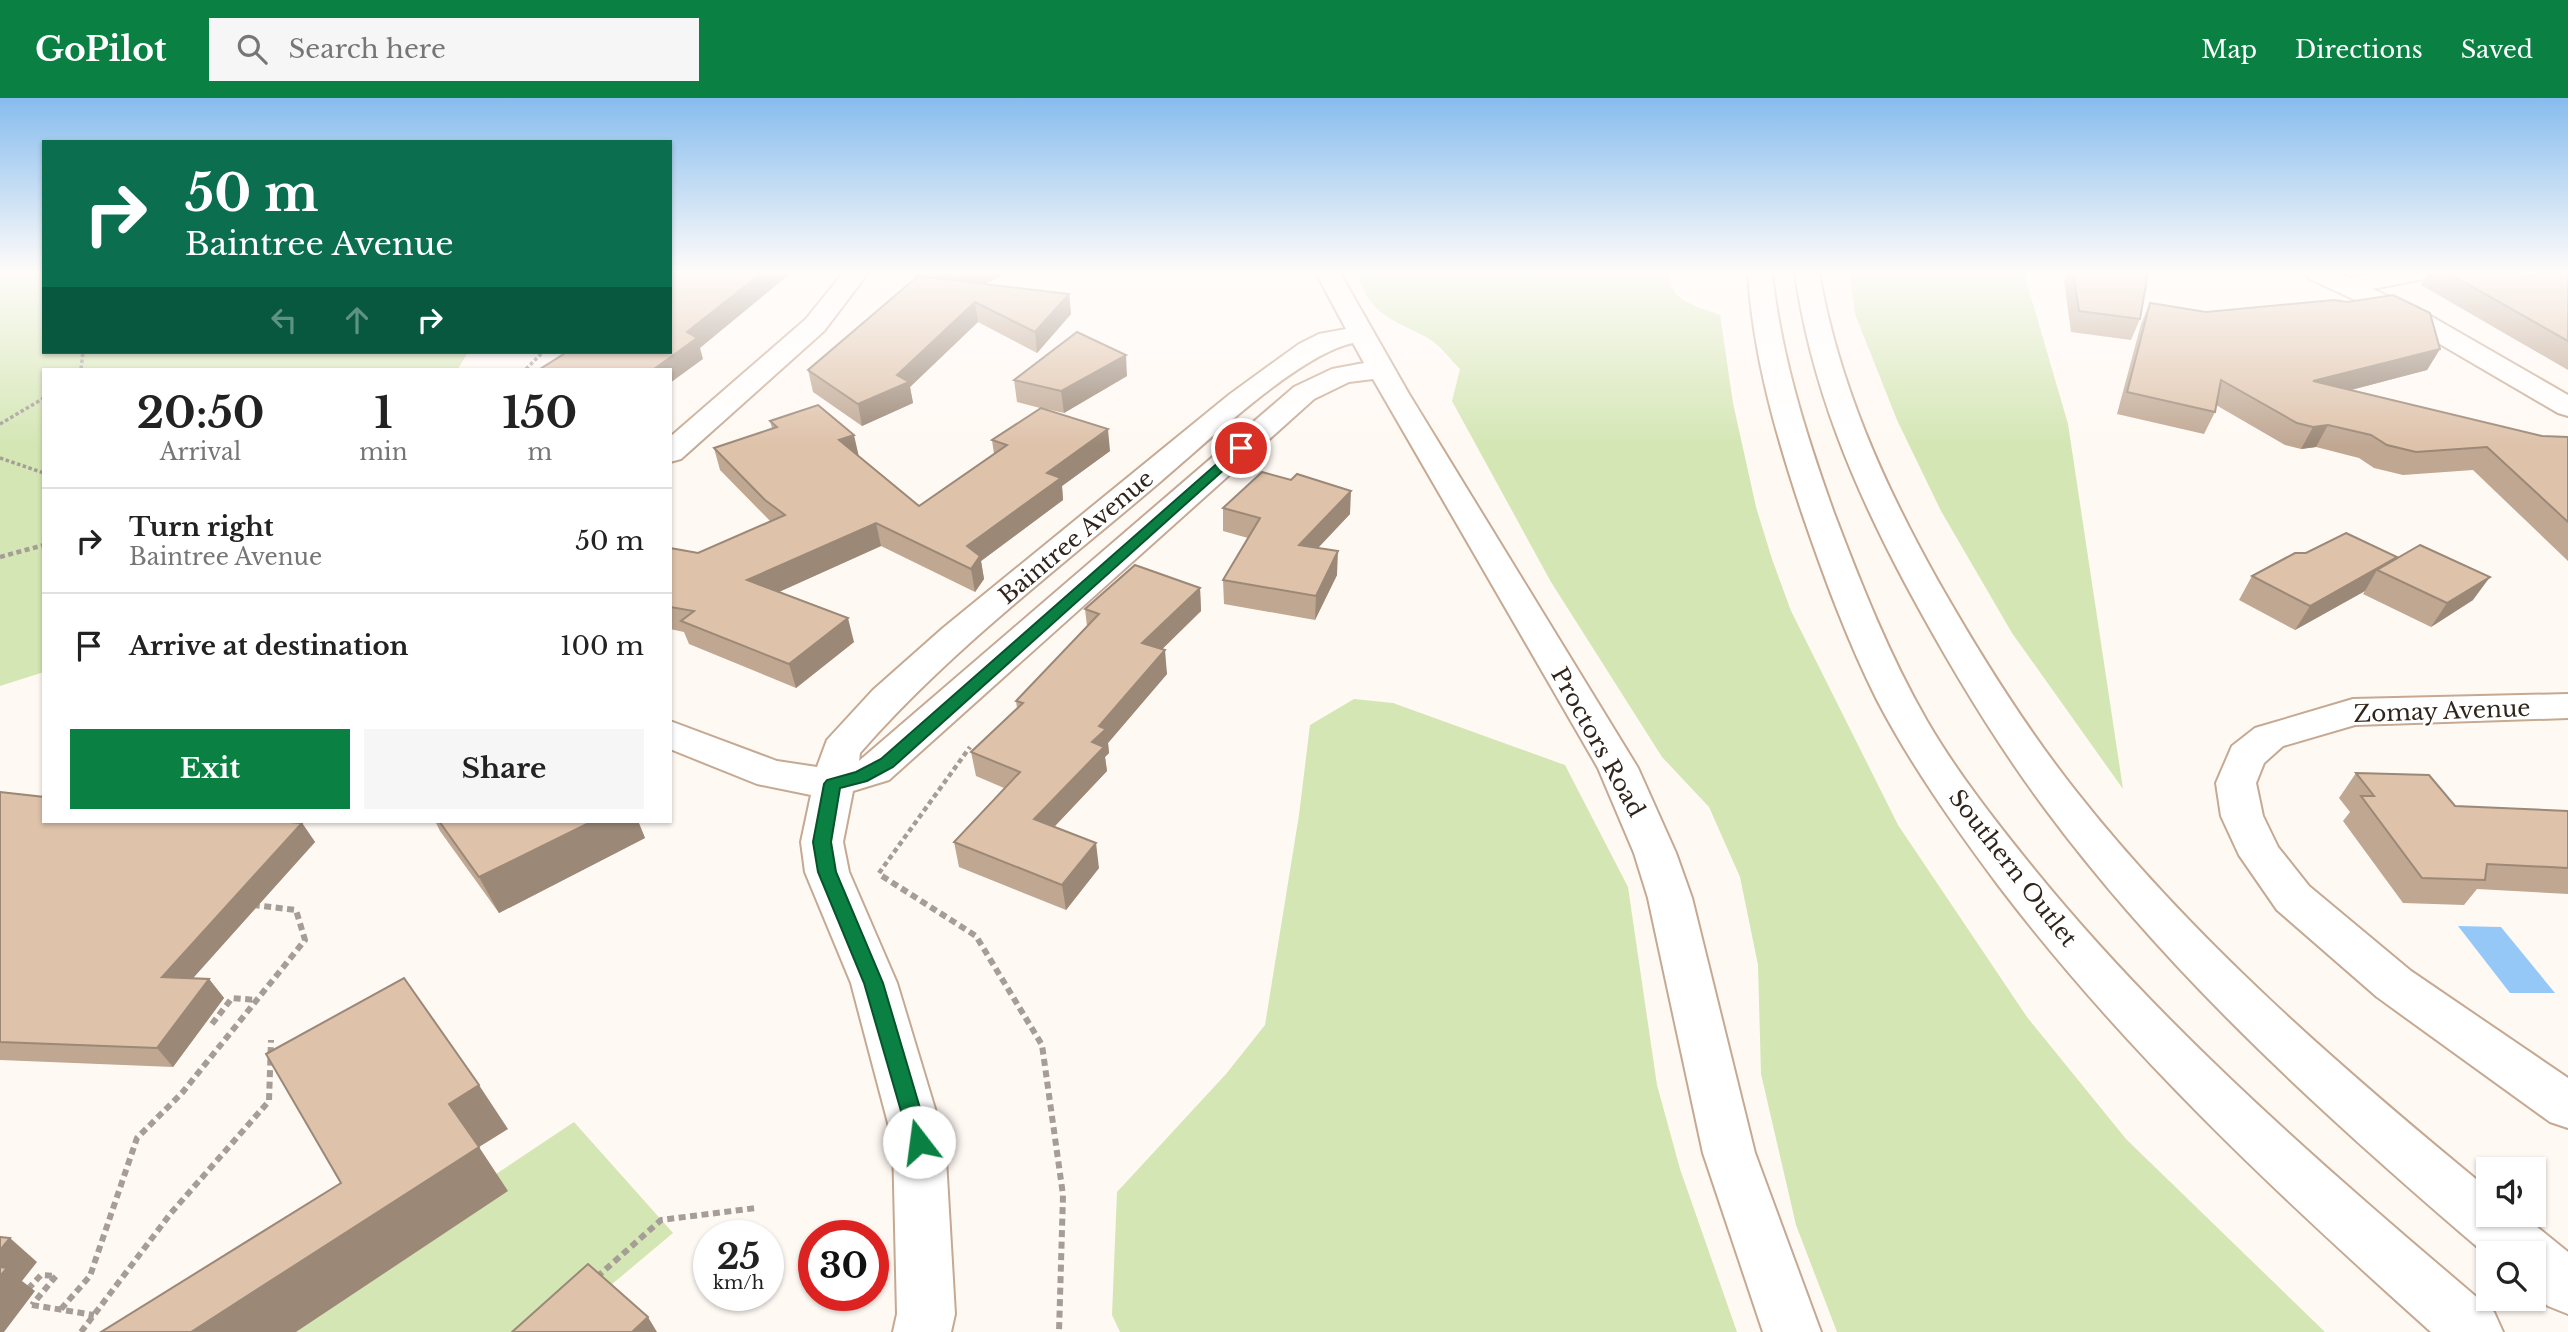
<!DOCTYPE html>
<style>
body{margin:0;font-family:"Libre Baskerville",serif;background:#f6f6f6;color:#222;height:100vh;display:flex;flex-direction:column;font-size:26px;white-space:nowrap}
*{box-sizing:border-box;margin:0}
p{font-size:23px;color:#767676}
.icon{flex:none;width:38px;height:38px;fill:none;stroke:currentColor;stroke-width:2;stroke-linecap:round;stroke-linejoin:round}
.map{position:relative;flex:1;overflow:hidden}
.drawer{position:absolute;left:42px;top:270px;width:630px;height:455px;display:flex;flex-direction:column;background:#fff;border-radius:0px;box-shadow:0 2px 5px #0004}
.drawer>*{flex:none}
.top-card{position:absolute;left:42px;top:42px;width:630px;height:214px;border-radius:0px;box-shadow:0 2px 5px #0004;background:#0b6e4f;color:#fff;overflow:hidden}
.controls{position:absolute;left:2476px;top:1059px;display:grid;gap:14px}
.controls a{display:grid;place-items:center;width:70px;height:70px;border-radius:0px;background:#fff;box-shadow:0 2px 5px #0004;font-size:35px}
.speed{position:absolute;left:693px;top:1122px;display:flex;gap:14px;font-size:35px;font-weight:700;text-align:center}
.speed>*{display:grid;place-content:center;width:91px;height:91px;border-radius:50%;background:#fff;box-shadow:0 2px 5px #0004;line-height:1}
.speed small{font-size:18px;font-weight:400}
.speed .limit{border:10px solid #d22;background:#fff;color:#111}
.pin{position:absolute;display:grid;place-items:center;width:60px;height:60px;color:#fff;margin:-30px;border:4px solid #fff;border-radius:50%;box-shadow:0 2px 7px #0007}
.me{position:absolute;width:77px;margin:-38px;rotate:345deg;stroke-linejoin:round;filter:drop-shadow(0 0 5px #0008)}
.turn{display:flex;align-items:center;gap:24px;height:147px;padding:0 28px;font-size:32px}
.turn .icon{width:91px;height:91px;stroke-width:2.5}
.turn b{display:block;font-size:49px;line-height:60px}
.lanes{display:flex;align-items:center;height:66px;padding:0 28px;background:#0003;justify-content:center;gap:35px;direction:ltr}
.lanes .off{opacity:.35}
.eta{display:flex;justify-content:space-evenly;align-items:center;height:119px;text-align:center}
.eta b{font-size:42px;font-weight:700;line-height:49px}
.cta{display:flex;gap:14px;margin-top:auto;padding:14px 28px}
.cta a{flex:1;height:80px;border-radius:0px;background:#0b8043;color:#fff;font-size:28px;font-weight:700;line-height:80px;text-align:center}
.cta a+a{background:#f6f6f6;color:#222}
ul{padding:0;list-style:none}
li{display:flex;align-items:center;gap:21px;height:105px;padding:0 28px;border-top:2px solid #e0e0e0}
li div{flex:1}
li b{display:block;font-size:26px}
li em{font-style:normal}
header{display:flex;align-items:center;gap:42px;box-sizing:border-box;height:98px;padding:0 35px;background:#0b8043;color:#fff}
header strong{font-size:33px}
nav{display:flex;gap:38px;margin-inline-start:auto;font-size:24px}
.search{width:490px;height:63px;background:#f6f6f6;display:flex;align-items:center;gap:18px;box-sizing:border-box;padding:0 24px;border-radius:0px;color:#767676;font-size:26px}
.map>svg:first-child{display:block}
.green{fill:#d4e6b4}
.water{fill:#96c8f7}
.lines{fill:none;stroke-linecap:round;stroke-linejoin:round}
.minor-casing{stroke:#c5a992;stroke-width:4}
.highway-casing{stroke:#c5a992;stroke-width:4}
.path-far2{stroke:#a59d96;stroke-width:3.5;stroke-dasharray:3.5 2.5;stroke-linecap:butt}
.path-far1{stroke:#a59d96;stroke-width:4.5;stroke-dasharray:5 3.5;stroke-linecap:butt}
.path{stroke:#a59d96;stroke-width:6;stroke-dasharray:7 4.5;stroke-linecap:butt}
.minor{fill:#fff;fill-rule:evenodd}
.highway{fill:#fff;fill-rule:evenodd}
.wall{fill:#bfa792}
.shaded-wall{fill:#9b8877}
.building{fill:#dec2aa;stroke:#9b8877;stroke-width:2}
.route{fill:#0b8043;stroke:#07532c;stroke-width:2}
.labels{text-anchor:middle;stroke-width:5;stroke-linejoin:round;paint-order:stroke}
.street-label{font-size:23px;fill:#30251c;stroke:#fff}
</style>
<header>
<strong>GoPilot</strong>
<div class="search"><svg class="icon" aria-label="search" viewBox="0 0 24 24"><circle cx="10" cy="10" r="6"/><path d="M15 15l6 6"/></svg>Search here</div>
<nav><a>Map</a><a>Directions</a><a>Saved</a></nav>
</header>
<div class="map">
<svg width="2568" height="1234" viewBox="0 0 2568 1234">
<rect width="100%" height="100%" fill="#fff9f4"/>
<g class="green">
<path d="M0 175H44V254H468L458 271H44V574L0 588Z"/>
<path d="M1357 175H1670C1668 204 1698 208 1720 217L1733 305 1756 409 1772 461 1791 513 1898 727 2027 919 2126 1041 2325 1234H1837L1796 1127 1761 976 1758 867 1740 779 1709 709 1662 659 1551 484 1452 303 1460 271C1450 261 1440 247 1428 240 1395 222 1368 217 1357 175Z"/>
<path d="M1849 175H2024L2068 326 2123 691 2012 535 1941 413 1897 322 1855 216Z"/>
<path d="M1354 601 1393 605 1565 667 1628 789 1657 987 1680 1071 1737 1234H1120L1112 1217 1117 1094 1226 976 1265 927 1299 717 1310 627Z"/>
<path d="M574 1024 673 1135 555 1234H296L507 1093 496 1076Z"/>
</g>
<path class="water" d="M2458 828 2501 829 2555 895H2510Z"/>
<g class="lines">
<defs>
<g id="minor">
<path d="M843 175H868L824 233 681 361 670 364V339L806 221Z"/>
<path d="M1316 175H1340L1409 296 1638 670 1676 755 1692 800 1755 1055 1821 1234H1763L1703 1055 1648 800 1634 755 1598 670 1373 281 1349 284 1314 301 889 682 853 693 843 744 849 774 897 885 945 1044 955 1216 951 1234H893L897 1216 893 1044 851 885 805 774 801 744 811 697 757 686 670 651V623L777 663 817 669 827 642 873 592 943 530 1230 296 1299 246 1319 236 1346 231ZM1353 245 1364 265 1332 271 1294 289 859 663 860 655C949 553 1058 471 1160 384 1205 346 1299 256 1353 245Z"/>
<path d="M2305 175H2338L2349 180 2377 175H2432L2429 180 2372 191 2422 213 2568 297V318L2558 315 2404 225 2308 180Z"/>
<path d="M2568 596V620L2355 627 2283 648 2264 665 2256 685 2263 718 2278 749 2309 788 2411 873 2568 980V1030L2550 1024 2377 899 2277 812 2239 757 2221 718 2216 685 2232 648 2255 630 2353 601Z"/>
</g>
<g id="highway">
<path d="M1748 175H1772C1781 258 1806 337 1834 415 1861 486 1889 557 1927 623 1958 676 1996 724 2034 771 2169 937 2332 1076 2494 1214L2503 1234H2431C2276 1095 2124 953 1998 787 1954 728 1911 667 1877 602 1847 542 1824 479 1802 415 1776 337 1753 258 1748 175Z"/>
<path d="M1795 175H1819C1839 286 1883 385 1938 483 1979 555 2023 626 2075 692 2193 842 2341 970 2488 1091V1116H2521L2568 1154V1216L2548 1208 2534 1196V1155H2488V1158C2330 1023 2171 880 2046 712 1993 641 1948 565 1906 487 1853 388 1811 287 1795 175Z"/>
</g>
</defs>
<use href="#minor" class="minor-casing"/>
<use href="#highway" class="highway-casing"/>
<g class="path-far2">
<path d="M81 271 83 254"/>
<path d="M526 271 543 254"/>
<path d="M0 326 44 300"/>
<path d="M0 360 44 375"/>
</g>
<g class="path-far1">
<path d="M0 459 44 447"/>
<path d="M879 775 970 649"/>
</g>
<g class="path">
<path d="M882 778 976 838 1042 947 1063 1097 1059 1234"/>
<path d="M212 926 232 900 256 902"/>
<path d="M597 1179 661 1122 756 1110"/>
<path d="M28 1191 41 1177 56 1178 32 1207"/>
<path d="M32 1207 94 1217"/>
<path d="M61 1211 90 1178 137 1040 182 995 305 842 296 812 254 807"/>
<path d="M81 1234 171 1115 269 1003 271 942"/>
</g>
<use href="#minor" class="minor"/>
<use href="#highway" class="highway"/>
</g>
<g class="wall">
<path d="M909 175H1006L985 186 1069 196 1071 216 1037 255 978 224 910 289 913 305 862 328 813 294 808 272 918 178Z"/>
<path d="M2067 175H2148L2140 221 2131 242 2071 234 2064 183Z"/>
<path d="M2428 175H2520L2530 179 2568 175V272L2421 187Z"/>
<path d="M2150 205 2440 251 2427 272 2351 292 2542 338 2568 339V463L2473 372 2403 377 2374 370 2359 360 2316 349 2301 351 2285 347 2216 307 2215 314 2204 336 2117 316 2141 226Z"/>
<path d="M1127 278 1064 315 1042 310 1110 353 1062 388 1063 402 981 463 984 481 975 494 881 448 779 494 854 544 796 590 689 546 684 534 670 531V450L698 455 771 424 720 372 714 350 772 330 770 323 858 358 919 408 994 356 992 342 1040 310 1017 304 1014 282Z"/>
<path d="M1223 410 1350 416 1318 450 1337 477 1315 522 1224 506 1223 482 1248 440 1223 433Z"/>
<path d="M2306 455 2397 459 2395 462 2473 502 2431 529 2363 496 2365 493 2295 532 2239 502 2252 478Z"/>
<path d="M1200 490 1201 513 1162 551 1167 576 1108 645 1109 655 1105 659 1107 673 1054 729 1099 770 1066 812 959 769 954 744 1004 690 976 678 971 654 1017 610 1016 603 1087 528 1085 511Z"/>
<path d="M2356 675 2455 708 2568 713V796L2477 791 2464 807 2403 805 2343 723 2350 714 2339 700Z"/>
<path d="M0 694 302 725 315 744 193 880 209 881 224 900 173 969 0 962Z"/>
<path d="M435 723H638L645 740 499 815 440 733Z"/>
</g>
<g class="shaded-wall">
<path d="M762 175H791L700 250 703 261 670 285V271H654L687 234Z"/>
<path d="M965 175H1006L968 195Z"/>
<path d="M1069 196 1071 216 1037 255 1035 234Z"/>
<path d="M975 204 978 224 910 289 913 305 862 328 858 306 897 277Z"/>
<path d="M2440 251 2427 272 2301 305 2313 283Z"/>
<path d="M1126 257 1127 278 1064 315 1061 293Z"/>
<path d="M2328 327 2316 349 2301 351 2313 329Z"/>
<path d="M1108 331 1110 353 1062 388 1063 402 981 463 984 481 975 494 967 448 1047 375Z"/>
<path d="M854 337 859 359 839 342Z"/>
<path d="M1351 393 1350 416 1299 470V447Z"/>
<path d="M876 425 881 448 754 505 747 482Z"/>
<path d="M1338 453 1337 477 1315 522 1316 498Z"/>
<path d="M2397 459 2386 476 2377 472 2365 493 2295 532 2310 508Z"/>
<path d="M2490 479 2473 502 2431 529 2447 505Z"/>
<path d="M1200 490 1201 513 1144 569 1142 545Z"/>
<path d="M848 520 854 544 796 590 789 566Z"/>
<path d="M1165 552 1167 576 1108 645 1109 655 1105 659 1107 673 1038 746 1034 721 1092 644 1099 628Z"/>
<path d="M593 723H638L645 740 499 815 479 779Z"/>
<path d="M302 725 315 744 177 898 162 879Z"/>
<path d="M1096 745 1099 770 1066 812 1062 787Z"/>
<path d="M209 881 224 900 173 969 157 950Z"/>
<path d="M479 987 508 1031 479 1049 508 1093 296 1234H191L449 1006Z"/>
<path d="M10 1140 37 1164 22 1183 35 1193 4 1234H0V1152Z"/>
<path d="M648 1219 657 1234H632Z"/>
</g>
<g class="building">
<path d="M670 175H762L687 234 697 240 654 271H540L567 254H670Z"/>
<path d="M2073 175H2148L2140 221 2079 213Z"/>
<path d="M2448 175H2520L2530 179 2545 175H2568V243Z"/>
<path d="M918 178 1069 196 1035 234 975 204 897 277 909 284 858 306 808 272Z"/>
<path d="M2393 197 2430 215 2440 251 2313 283 2542 338 2568 339V424L2487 349 2416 354 2387 347 2371 337 2328 327 2313 329 2297 325 2221 282 2215 314 2127 294 2150 205 2206 214 2334 202 2347 204Z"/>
<path d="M1077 234 1126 257 1061 293 1014 282Z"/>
<path d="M818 307 854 337 839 342 919 408 1007 347 992 342 1041 310 1108 331 1047 375 1061 380 967 448 980 458 971 471 876 425 747 482 848 520 789 566 681 523 694 513 670 509V450L698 455 785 417 765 402 714 350 777 329 770 323Z"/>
<path d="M1262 374 1291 382 1297 376 1351 393 1299 447 1338 453 1316 498 1223 482 1260 420 1223 410Z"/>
<path d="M2346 435 2397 459 2310 508 2252 478 2295 455H2306Z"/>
<path d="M2420 447 2490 479 2447 505 2377 472Z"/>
<path d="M1135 467 1200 490 1142 545 1165 552 1099 628 1106 631 1092 644 1104 649 1034 721 1096 745 1062 787 954 744 1020 674 971 654 1023 605 1016 603 1099 516 1085 511Z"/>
<path d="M2356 675 2429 677 2455 708 2568 713V770L2487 766 2485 782 2422 780 2361 698H2374Z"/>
<path d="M0 694 44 699V723H278L302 725 162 879 209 881 157 950 0 944Z"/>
<path d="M439 723H593L479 779Z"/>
<path d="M404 880 479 987 449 1006 479 1049 191 1234H101L341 1085 266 956Z"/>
<path d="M0 1139 10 1140 0 1152Z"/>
<path d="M588 1166 648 1219 632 1234H512Z"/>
<path d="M0 1169 7 1170 0 1178Z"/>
</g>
<linearGradient id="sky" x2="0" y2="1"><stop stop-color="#87bcee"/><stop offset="0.5" stop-color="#fffcfa"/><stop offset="1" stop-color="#fffcfa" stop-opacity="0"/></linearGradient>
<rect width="2568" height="348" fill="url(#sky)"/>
<path class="route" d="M1237 348 1248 350 893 669 867 683 840 690 831 744 836 774 883 885 930 1044 927 1051 919 1054 912 1051 864 885 818 774 813 744 824 686 827 682 856 674 881 661Z"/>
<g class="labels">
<g class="street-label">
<text transform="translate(1076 439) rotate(-40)" y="8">Baintree Avenue</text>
<text transform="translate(2442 613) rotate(-2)" y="8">Zomay Avenue</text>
<text transform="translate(1598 644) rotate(61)" y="8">Proctors Road</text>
<text transform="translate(2013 770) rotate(52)" y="8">Southern Outlet</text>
</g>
</g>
</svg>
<div class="controls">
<a><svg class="icon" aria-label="sound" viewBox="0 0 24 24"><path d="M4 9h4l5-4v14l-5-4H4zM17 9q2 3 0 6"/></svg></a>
<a><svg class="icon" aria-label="search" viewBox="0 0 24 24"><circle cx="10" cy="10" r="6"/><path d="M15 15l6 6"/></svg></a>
</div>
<div class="speed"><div>25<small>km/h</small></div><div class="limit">30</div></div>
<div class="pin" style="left:1241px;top:350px;background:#d93025"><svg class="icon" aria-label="arrive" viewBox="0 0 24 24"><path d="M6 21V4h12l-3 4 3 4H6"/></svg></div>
<svg class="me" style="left:919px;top:1044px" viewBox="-20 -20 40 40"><circle r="19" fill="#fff"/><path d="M0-13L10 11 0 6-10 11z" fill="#0b8043"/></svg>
<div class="top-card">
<div class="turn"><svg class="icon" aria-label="right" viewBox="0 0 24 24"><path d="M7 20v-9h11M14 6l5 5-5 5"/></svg><div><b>50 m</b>Baintree Avenue</div></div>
<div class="lanes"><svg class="icon off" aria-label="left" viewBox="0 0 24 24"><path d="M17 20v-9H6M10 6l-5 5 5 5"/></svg><svg class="icon off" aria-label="ahead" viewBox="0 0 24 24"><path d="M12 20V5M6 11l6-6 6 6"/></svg><svg class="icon" aria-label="right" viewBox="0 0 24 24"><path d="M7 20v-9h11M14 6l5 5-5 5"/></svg></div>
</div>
<section class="drawer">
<div class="eta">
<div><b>20:50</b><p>Arrival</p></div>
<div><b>1</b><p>min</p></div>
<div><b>150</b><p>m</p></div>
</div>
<ul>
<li><svg class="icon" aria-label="right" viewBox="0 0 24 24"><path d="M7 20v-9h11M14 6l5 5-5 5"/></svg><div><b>Turn right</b><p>Baintree Avenue</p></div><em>50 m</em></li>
<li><svg class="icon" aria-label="arrive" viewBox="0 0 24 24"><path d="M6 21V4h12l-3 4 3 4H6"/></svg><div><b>Arrive at destination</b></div><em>100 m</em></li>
</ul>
<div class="cta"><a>Exit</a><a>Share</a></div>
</section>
</div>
